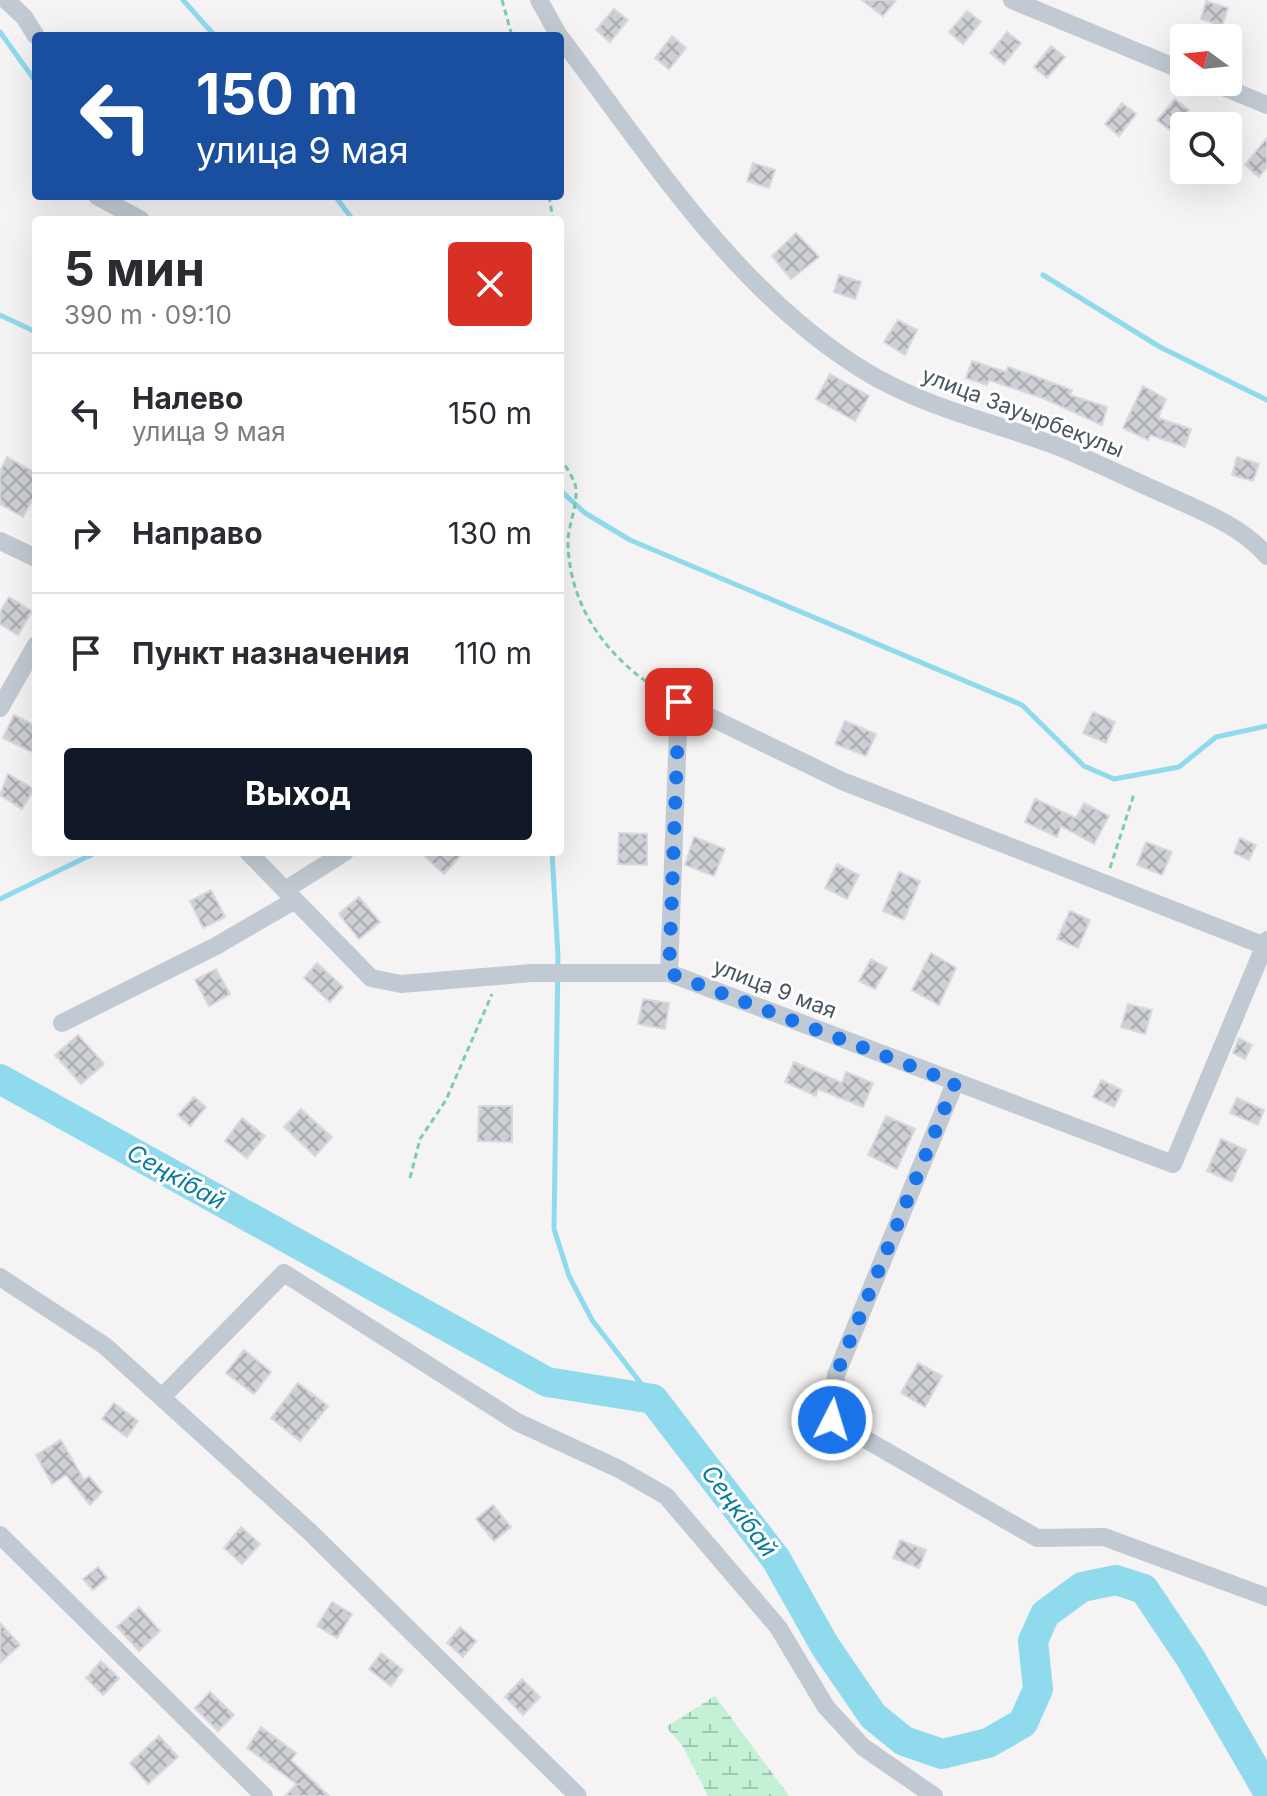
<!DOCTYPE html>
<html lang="ru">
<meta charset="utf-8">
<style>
body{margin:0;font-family:Inter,sans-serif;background:#f7f7f7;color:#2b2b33;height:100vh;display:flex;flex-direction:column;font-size:30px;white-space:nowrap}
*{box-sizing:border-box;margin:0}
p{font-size:26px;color:#7c7c81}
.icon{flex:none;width:44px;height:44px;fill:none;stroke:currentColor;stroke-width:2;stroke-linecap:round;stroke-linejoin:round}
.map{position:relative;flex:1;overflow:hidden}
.drawer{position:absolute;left:32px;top:216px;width:532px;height:640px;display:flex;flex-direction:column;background:#fff;border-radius:8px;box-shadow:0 8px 32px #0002}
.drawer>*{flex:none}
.top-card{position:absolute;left:32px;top:32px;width:532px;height:168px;border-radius:8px;box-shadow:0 8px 32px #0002;background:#1a4fa0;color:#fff;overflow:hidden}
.needle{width:52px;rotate:285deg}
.controls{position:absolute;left:1170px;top:24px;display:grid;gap:16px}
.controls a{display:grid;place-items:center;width:72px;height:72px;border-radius:8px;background:#fff;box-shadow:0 8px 32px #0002;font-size:40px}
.pin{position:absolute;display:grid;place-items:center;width:68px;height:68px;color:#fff;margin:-34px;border-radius:16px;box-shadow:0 4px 12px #0006}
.me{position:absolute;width:88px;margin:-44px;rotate:5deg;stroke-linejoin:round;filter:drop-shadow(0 0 6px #0008)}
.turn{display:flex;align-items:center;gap:28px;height:168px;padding:0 32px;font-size:36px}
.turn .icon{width:104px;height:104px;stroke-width:2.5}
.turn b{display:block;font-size:56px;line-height:68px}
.round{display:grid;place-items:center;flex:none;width:84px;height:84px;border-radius:8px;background:#f7f7f7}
.head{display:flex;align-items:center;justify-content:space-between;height:136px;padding:0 32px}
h1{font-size:48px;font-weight:700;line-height:60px}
.primary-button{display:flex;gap:16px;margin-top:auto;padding:16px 32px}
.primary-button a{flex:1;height:92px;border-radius:8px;background:#111827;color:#fff;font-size:32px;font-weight:700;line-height:92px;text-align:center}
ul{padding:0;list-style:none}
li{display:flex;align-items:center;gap:24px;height:120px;padding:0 32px;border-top:2px solid #e1e1e2}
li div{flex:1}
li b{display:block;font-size:30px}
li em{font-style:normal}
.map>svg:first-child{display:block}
.wetland{fill:url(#wetland-marsh)}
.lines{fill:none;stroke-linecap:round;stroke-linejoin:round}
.stream{stroke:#90daee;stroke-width:5}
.river{stroke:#90daee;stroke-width:30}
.building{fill:url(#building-cross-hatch);stroke:#d7d9de;stroke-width:2}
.path{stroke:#7ad0a6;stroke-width:3;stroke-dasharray:6 4;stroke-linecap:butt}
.street{stroke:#c1cad2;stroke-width:18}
.route{stroke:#1a73e8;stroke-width:14;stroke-dasharray:0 25.2}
.labels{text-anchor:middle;stroke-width:6;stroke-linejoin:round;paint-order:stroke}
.street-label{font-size:22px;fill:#4a5661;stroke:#fff}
.water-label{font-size:24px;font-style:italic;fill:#0c7c9b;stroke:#fff}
</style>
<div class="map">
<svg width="1267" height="1796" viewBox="0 0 1267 1796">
<defs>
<pattern id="wetland-marsh" width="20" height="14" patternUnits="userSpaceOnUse" patternTransform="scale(2)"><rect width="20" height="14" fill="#c3f1d5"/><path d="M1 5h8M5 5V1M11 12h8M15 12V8" fill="none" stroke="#a0c6b0"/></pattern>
<pattern id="building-cross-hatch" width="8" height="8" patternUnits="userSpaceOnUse" patternTransform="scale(2)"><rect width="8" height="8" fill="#cdcfd5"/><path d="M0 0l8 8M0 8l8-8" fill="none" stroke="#a8abb0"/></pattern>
</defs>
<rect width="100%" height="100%" fill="#f5f3f3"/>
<path class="wetland" d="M715 1696 789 1796H708L682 1745 666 1727Z"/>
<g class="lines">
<g class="stream">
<path d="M183 0 215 36"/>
<path d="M0 32 36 82"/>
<path d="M335 196 353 220"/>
<path d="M1043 275 1160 347 1267 400"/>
<path d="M0 315 36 332"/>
<path d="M560 490 585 513 630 540 1022 705 1084 766 1114 779 1179 767 1216 737 1267 726"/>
<path d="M552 852 558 956 554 1229 569 1276 592 1320 653 1399"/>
<path d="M0 899 97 852"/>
</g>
<path class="river" d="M0 1079 547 1382 653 1399 776 1559 825 1646 873 1716 904 1741 942 1754 988 1743 1023 1723 1038 1689 1033 1641 1045 1614 1082 1587 1116 1580 1144 1589 1191 1659 1267 1790"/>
</g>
<g class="building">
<path d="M862 0H896L883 16Z"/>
<path d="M1206 1 1228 8 1222 26 1201 19Z"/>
<path d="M614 9 628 20 610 42 596 30Z"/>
<path d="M967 11 981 22 963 44 949 32Z"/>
<path d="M1007 32 1021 43 1004 64 990 53Z"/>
<path d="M672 36 686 48 669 69 655 58Z"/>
<path d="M1051 46 1065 57 1047 78 1034 67Z"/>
<path d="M1175 99 1189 110 1171 131 1157 120Z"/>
<path d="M1122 103 1136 114 1119 136 1105 124Z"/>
<path d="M1267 138V167L1259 177 1245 165Z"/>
<path d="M753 163 775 170 769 188 747 181Z"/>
<path d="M796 233 819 257 791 279 772 256Z"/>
<path d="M839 275 861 282 855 299 834 292Z"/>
<path d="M898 320 917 330 905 355 884 342Z"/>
<path d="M972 361 1006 372 1008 367 1029 374 1072 390 1070 395 1107 407 1102 425 1045 399 989 380 987 385 966 378Z"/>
<path d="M830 374 869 396 855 421 816 399Z"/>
<path d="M1143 386 1166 399 1158 418 1191 429 1185 447 1150 435 1148 440 1123 428Z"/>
<path d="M7 457 36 473V493L23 517 0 504V471Z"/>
<path d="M1237 457 1259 464 1253 481 1232 475Z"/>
<path d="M9 597 32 611 18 635 0 624V612Z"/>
<path d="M1093 712 1115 722 1106 743 1083 733Z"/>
<path d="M14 715 36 726V754L3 738Z"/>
<path d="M845 721 876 734 866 756 835 744Z"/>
<path d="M8 774 34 789 22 809 0 795Z"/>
<path d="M1035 799 1076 818 1084 803 1109 816 1094 844 1061 826 1057 837 1025 822Z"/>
<path d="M619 833 647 834V865L618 864Z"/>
<path d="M694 837 725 849 714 876 685 865Z"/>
<path d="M1240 838 1256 845 1249 860 1234 853Z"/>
<path d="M1146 842 1172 852 1162 875 1137 865Z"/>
<path d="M420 852H464L444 874Z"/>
<path d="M837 864 859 875 847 899 825 888Z"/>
<path d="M899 872 920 881 904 920 883 911Z"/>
<path d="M211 890 225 917 203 928 190 901Z"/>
<path d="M359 897 380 922 359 939 339 914Z"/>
<path d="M1070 911 1090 920 1078 948 1057 939Z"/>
<path d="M931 953 956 968 939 1005 912 990Z"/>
<path d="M871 959 887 968 875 989 859 981Z"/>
<path d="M317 963 343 987 330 1002 304 978Z"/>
<path d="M216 969 230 994 209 1006 195 980Z"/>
<path d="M643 999 669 1003 665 1029 638 1024Z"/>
<path d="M1128 1004 1152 1010 1145 1034 1121 1027Z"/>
<path d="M78 1035 104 1064 81 1084 55 1055Z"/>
<path d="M1239 1038 1252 1045 1245 1059 1233 1053Z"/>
<path d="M794 1062 842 1083 846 1072 873 1083 863 1107 818 1089 816 1096 785 1082Z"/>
<path d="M1101 1080 1122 1090 1114 1107 1093 1097Z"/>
<path d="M194 1097 206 1107 190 1126 178 1115Z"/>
<path d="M1237 1098 1264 1110 1258 1125 1230 1113Z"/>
<path d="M479 1106H512V1142L478 1141Z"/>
<path d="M301 1109 332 1137 315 1156 284 1127Z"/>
<path d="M886 1116 915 1129 897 1169 868 1155Z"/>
<path d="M242 1118 265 1136 247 1158 225 1141Z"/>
<path d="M1221 1139 1246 1150 1232 1182 1207 1171Z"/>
<path d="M244 1350 271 1372 254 1394 226 1373Z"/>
<path d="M918 1363 942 1376 925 1407 901 1393Z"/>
<path d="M298 1383 328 1406 300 1441 271 1418Z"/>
<path d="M114 1403 138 1421 127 1437 102 1419Z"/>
<path d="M61 1440 84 1480 89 1476 102 1492 90 1505 66 1475 52 1484 36 1455Z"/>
<path d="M493 1505 511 1527 494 1541 476 1519Z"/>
<path d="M241 1527 260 1544 242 1564 224 1548Z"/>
<path d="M900 1540 926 1550 919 1568 893 1558Z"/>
<path d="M98 1567 107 1578 93 1590 83 1579Z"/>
<path d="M332 1602 352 1614 337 1638 317 1626Z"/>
<path d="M139 1607 160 1631 139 1651 117 1627Z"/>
<path d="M0 1623 20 1645 0 1663Z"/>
<path d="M460 1627 476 1641 463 1657 447 1643Z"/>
<path d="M381 1653 403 1670 391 1686 369 1669Z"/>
<path d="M101 1661 119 1678 103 1695 86 1678Z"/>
<path d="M522 1679 540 1697 523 1715 505 1697Z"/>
<path d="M210 1692 234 1715 218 1731 195 1708Z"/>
<path d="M261 1727 296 1753 291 1760 329 1796H285L297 1784 247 1748Z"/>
<path d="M159 1736 178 1757 148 1784 130 1763Z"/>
</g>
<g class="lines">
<g class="path">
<path d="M502 0 512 36"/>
<path d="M549 196 553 220"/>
<path d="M560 457C565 466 576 480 576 490 577 509 567 527 568 546 571 611 610 661 665 694"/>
<path d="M1110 868 1134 794"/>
<path d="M410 1178 420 1139 446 1100 492 994"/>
</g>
<g class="street">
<path d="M6 0 24 17 36 36"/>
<path d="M539 0 559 36"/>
<path d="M1012 0 1184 71"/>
<path d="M560 37C649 154 735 291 863 370 923 407 989 421 1054 445 1091 460 1128 478 1164 494 1199 510 1242 526 1267 556"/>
<path d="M1211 82 1267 105"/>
<path d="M97 196 141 220"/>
<path d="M0 541 36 558"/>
<path d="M0 708 36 645"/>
<path d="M248 852 371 978 401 984 532 973H669L1173 1164 1267 940"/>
<path d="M285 890 345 852"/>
<path d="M669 973 679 702 842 781 1265 946"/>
<path d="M62 1023 216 946 295 900"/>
<path d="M955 1083 836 1375 832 1420 1037 1538 1104 1537 1267 1597"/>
<path d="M0 1277 105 1346 310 1532 578 1796"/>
<path d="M162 1397 284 1273 517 1422 619 1469 666 1496 778 1627 826 1707 863 1747 934 1796"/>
<path d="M0 1535 264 1796"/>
</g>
</g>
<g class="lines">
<path class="route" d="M679 702 669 973 955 1083 836 1375 832 1420"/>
</g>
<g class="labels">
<g class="street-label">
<text transform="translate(1023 412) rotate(21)" y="8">улица Зауырбекулы</text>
<text transform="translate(775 988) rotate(21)" y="8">улица 9 мая</text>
</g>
<g class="water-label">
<text transform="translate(176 1177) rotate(29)" y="8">Сеңкібай</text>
<text transform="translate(739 1511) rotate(53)" y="8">Сеңкібай</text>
</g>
</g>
</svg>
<div class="controls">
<a><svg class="needle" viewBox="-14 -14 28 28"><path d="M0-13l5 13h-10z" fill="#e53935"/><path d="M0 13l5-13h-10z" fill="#7c7c81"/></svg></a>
<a><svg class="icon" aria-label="search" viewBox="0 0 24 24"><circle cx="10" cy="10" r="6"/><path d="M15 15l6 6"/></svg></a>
</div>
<div class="pin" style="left:679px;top:702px;background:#d93025"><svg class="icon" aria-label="arrive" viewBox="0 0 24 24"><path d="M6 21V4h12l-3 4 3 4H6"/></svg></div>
<svg class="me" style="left:832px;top:1420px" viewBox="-20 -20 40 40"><circle r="17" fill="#1a73e8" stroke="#fff" stroke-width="3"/><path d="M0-11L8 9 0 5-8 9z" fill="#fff"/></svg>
<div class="top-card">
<div class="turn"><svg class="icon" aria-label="left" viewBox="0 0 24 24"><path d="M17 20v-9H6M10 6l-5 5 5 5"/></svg><div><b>150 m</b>улица 9 мая</div></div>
</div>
<section class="drawer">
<div class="head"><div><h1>5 мин</h1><p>390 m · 09:10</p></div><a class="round" style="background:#d93025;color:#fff"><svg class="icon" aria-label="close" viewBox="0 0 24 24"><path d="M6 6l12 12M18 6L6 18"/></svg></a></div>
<ul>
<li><svg class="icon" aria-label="left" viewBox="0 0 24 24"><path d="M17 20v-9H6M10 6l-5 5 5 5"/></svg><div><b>Налево</b><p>улица 9 мая</p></div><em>150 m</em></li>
<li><svg class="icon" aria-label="right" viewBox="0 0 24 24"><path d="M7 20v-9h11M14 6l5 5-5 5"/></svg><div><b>Направо</b></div><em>130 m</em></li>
<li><svg class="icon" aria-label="arrive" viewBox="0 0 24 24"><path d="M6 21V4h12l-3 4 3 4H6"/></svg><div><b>Пункт назначения</b></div><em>110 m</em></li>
</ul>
<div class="primary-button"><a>Выход</a></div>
</section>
</div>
